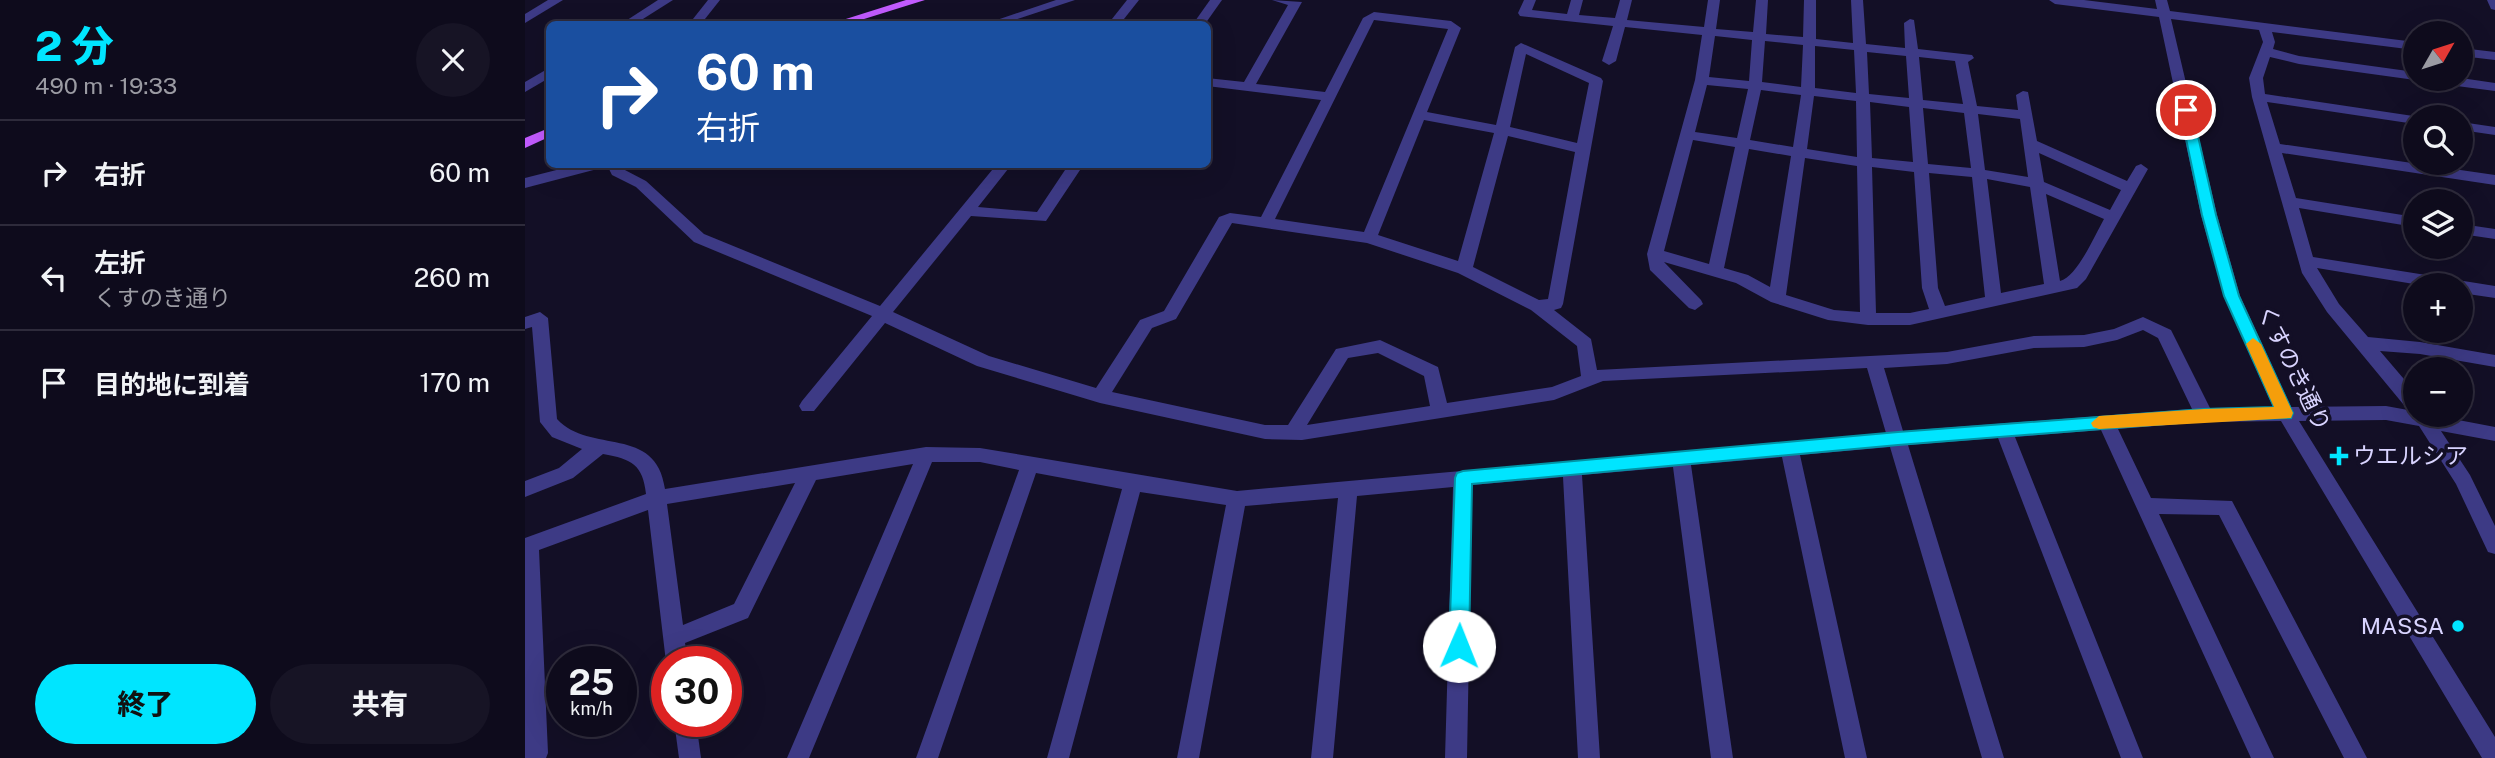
<!DOCTYPE html>
<html lang="ja">
<meta charset="utf-8">
<style>
body{margin:0;font-family:"Public Sans","Noto Sans JP",sans-serif;background:#171425;color:#f1f3f6;height:100vh;display:flex;flex-direction:column;font-size:26px;white-space:nowrap}
*{box-sizing:border-box;margin:0}
p{font-size:23px;color:#9b9ba3}
.icon{flex:none;width:38px;height:38px;fill:none;stroke:currentColor;stroke-width:2;stroke-linecap:round;stroke-linejoin:round}
.map{position:relative;flex:1;overflow:hidden}
.side{display:flex;flex-direction:column;background:#0e0b1c;width:525px}
.side>*{flex:none}
.guide{position:absolute;left:21px;top:21px;width:665px;height:147px;border-radius:10px;box-shadow:0 7px 28px #0002,0 0 0 2px #2e2b3b;background:#1a4fa0;color:#fff;overflow:hidden}
.needle{width:46px;rotate:51deg}
.controls{position:absolute;left:1878px;top:21px;display:grid;gap:14px}
.controls a{display:grid;place-items:center;width:70px;height:70px;border-radius:50%;background:#0e0b1c;box-shadow:0 7px 28px #0002,0 0 0 2px #2e2b3b;font-size:35px}
.speed{position:absolute;left:21px;top:646px;display:flex;gap:14px;font-size:35px;font-weight:700;text-align:center}
.speed>*{display:grid;place-content:center;width:91px;height:91px;border-radius:50%;background:#0e0b1c;box-shadow:0 7px 28px #0002,0 0 0 2px #2e2b3b;line-height:1}
.speed small{font-size:18px;font-weight:400}
.speed .limit{border:10px solid #d22;background:#fff;color:#111}
.pin{position:absolute;display:grid;place-items:center;width:60px;height:60px;color:#fff;margin:-30px;border:4px solid #fff;border-radius:50%;box-shadow:0 2px 7px #0007}
.me{position:absolute;width:77px;margin:-38px;rotate:1deg;stroke-linejoin:round;filter:drop-shadow(0 0 5px #0008)}
.turn{display:flex;align-items:center;gap:24px;height:147px;padding:0 35px;font-size:32px}
.turn .icon{width:91px;height:91px;stroke-width:2.5}
.turn b{display:block;font-size:49px;line-height:60px}
.round{display:grid;place-items:center;flex:none;width:74px;height:74px;border-radius:37px;background:#171425}
.summary{display:flex;align-items:center;justify-content:space-between;height:119px;padding:0 35px}
h1{font-size:42px;font-weight:800;line-height:52px;color:#00e5ff}
.action{display:flex;gap:14px;margin-top:auto;padding:14px 35px}
.action a{flex:1;height:80px;border-radius:42px;background:#00e5ff;color:#111;font-size:28px;font-weight:800;line-height:80px;text-align:center}
.action a+a{background:#171425;color:#f1f3f6}
ul{padding:0;list-style:none}
li{display:flex;align-items:center;gap:21px;height:105px;padding:0 35px;border-top:2px solid #2e2b3b}
li div{flex:1}
li b{display:block;font-size:26px}
li em{font-style:normal}
main{display:flex;flex:1;min-height:0}
.map>svg:first-child{display:block}
.lines{fill:none;stroke-linecap:round;stroke-linejoin:round}
.minor{fill:#3d3a85;fill-rule:evenodd}
.major{fill:#c25bff;fill-rule:evenodd}
.route{fill:#00e5ff;stroke:#0095a6;stroke-width:2}
.slow{fill:#f59e0b}
.poi-dot{fill:#00e5ff;stroke:#130f26;stroke-width:2.5}
.labels{text-anchor:middle;stroke-width:7;stroke-linejoin:round;paint-order:stroke}
.street-label{font-size:23px;fill:#d9d4ff;stroke:#130f26}
.poi-label{font-size:23px;fill:#d9d4ff;stroke:#130f26;text-anchor:start}
</style>
<main>
<section class="side">
<div class="summary"><div><h1>2 分</h1><p>490 m · 19:33</p></div><a class="round"><svg class="icon" aria-label="close" viewBox="0 0 24 24"><path d="M6 6l12 12M18 6L6 18"/></svg></a></div>
<ul>
<li><svg class="icon" aria-label="right" viewBox="0 0 24 24"><path d="M7 20v-9h11M14 6l5 5-5 5"/></svg><div><b>右折</b></div><em>60 m</em></li>
<li><svg class="icon" aria-label="left" viewBox="0 0 24 24"><path d="M17 20v-9H6M10 6l-5 5 5 5"/></svg><div><b>左折</b><p>くすのき通り</p></div><em>260 m</em></li>
<li><svg class="icon" aria-label="arrive" viewBox="0 0 24 24"><path d="M6 21V4h12l-3 4 3 4H6"/></svg><div><b>目的地に到着</b></div><em>170 m</em></li>
</ul>
<div class="action"><a>終了</a><a>共有</a></div>
</section>
<div class="map">
<svg width="1970" height="758" viewBox="0 0 1970 758">
<rect width="100%" height="100%" fill="#130f26"/>
<g class="lines">
<g class="minor">
<path d="M23 0H38L0 23V14Z"/>
<path d="M133 0H148L110 24H96Z"/>
<path d="M183 0H195L176 24H164Z"/>
<path d="M531 0H550L477 24H460Z"/>
<path d="M602 0H614L595 24H583Z"/>
<path d="M685 0H697L680 24H668Z"/>
<path d="M747 0 777 2 731 84 800 92 838 18 849 12 926 21 936 28 902 112 971 125 990 47 996 43 1076 78 1078 81 1038 304 1036 308 1029 310 1066 339 1072 370 1422 352 1509 336 1559 335 1589 329 1618 317 1646 330 1685 408 1748 407 1699 296 1676 215 1634 17 1530 4 1524 0H1559L1632 9 1630 0H1642L1645 11 1890 42V50L1747 32 1750 42 1748 49 1774 56 1890 72V79H1895L1890 80 1774 64 1745 57 1738 78 1740 94 1895 117H1890V124L1742 102 1755 144 1970 175V185L1757 153 1771 198 1890 217V227L1774 208 1788 257 1970 286V298L1936 293V285H1895L1792 268 1814 304 1843 337 1895 342 1970 355V367L1895 354 1855 351 1890 392V415H1907L1970 427V441L1916 431 1945 475 1970 526V554L1963 552 1931 484 1894 426 1861 420 1774 421 1970 737V758H1957L1756 421 1679 422 1593 429 1626 498 1707 501 1842 758H1819L1694 515 1634 514 1749 758H1726L1576 430 1490 437 1618 758H1596L1473 438 1383 445 1479 758H1457L1365 447 1275 455 1342 758H1320L1257 457 1166 465 1208 758H1186L1148 467 1057 475 1075 758H1053L1038 477 947 485 942 758H920L928 487 832 496 808 758H786L813 498 720 506 674 758H652L701 505 615 492 544 758H522L597 489 511 473 413 758H391L494 470 455 462H407L284 758H262L388 464 291 480 223 618 160 643 163 662H141L123 510 14 550 23 753 21 758H0V538L121 494C118 465 107 459 78 454L48 478 0 497V481L34 468 57 449 27 437 15 422 7 327 0 329V317L15 312 23 318 32 419C65 455 131 424 140 489L401 447 455 448 712 491 1361 433 1342 368 1078 381 1029 400 777 440 740 439 575 403 452 366 360 323 289 411H277L274 406 277 401 347 316 169 242 111 187 87 175 82 165 80 167 0 188V178L55 164H96L98 169 121 181 179 234 355 306 472 164H487L453 207 512 212 544 164H559L521 221 446 216 368 312 464 356 571 388 615 320 639 311 694 217 705 213 736 217 796 100 682 86V78L719 82 763 5ZM1646 19 1734 30 1738 42 1724 78 1727 97 1777 273 1802 312 1883 410 1861 406 1766 407 1715 296 1692 215ZM849 20 923 29 839 232 750 219ZM1001 54 1064 83 1052 143 985 127ZM899 120 969 133 933 261 853 235ZM983 136 1050 152 1023 299 1014 300 948 267ZM707 223 842 243 933 273 1006 310 1052 346 1056 376 1027 387 922 403 913 367 855 340 811 349 763 425H740L587 392 627 328 651 319ZM1618 330 1633 338 1667 409 1378 431 1359 368 1422 364 1509 348 1559 347 1592 340ZM853 353 899 376 905 406 782 425 823 358ZM270 483 209 604 158 625 142 504Z"/>
<path d="M999 0H1011L1007 10 1042 14 1046 0H1058L1054 15 1090 18 1095 0H1107L1102 20 1179 27 1183 0H1195L1191 29 1228 32 1231 0H1243L1241 34 1278 37 1279 0H1291V39L1328 43 1326 0H1338L1341 44 1380 48 1379 23 1385 19 1389 20 1393 49 1447 55 1449 58 1443 62 1452 106 1493 110 1491 95 1498 91 1503 92 1512 141 1602 181 1611 166 1616 164 1623 169 1561 279 1552 288 1385 325H1343L1303 320 1246 302 1211 283 1139 262 1176 300 1178 304 1170 310 1164 308 1125 270 1122 254 1170 80 1177 35 1100 27 1091 61 1084 65 1077 61 1088 26 995 16 993 13ZM1190 36 1227 40 1224 81 1184 77ZM1240 41 1278 45 1276 87 1237 82ZM1290 46 1329 50 1331 93 1290 88ZM1342 52 1381 56 1384 98 1344 94ZM1394 57 1430 61 1438 104 1398 100ZM1182 85 1223 89 1212 138 1170 132ZM1236 90 1276 95 1268 147 1225 140ZM1289 96 1331 101 1332 157 1282 149ZM1345 102 1384 107 1388 162 1347 158ZM1398 108 1439 113 1446 168 1403 164ZM1453 114 1495 119 1503 177 1460 170ZM1168 140 1210 147 1184 264 1139 251ZM1224 149 1266 156 1245 287 1223 275 1199 268ZM1514 153 1596 190 1585 210 1519 182ZM1280 158 1332 166 1335 312 1309 310 1261 295ZM1347 167 1389 172 1397 288 1404 309 1385 313H1351ZM1404 173 1447 177 1460 297 1420 306 1413 288ZM1462 179 1505 187 1519 284 1476 293ZM1521 194 1579 219C1570 235 1552 277 1535 281Z"/>
<path d="M1962 0H1970V10L1966 9Z"/>
<path d="M1936 48 1970 52V60L1936 56Z"/>
<path d="M24 68V78L0 92V82Z"/>
<path d="M1936 78 1970 83V91L1909 83 1902 79Z"/>
<path d="M1936 122 1970 127V135L1936 130Z"/>
<path d="M1936 224 1970 229V239L1936 234Z"/>
<path d="M149 721H171L176 758H154Z"/>
</g>
<g class="major">
<path d="M381 0H400L323 24H305Z"/>
<path d="M24 128V137L0 148V138Z"/>
</g>
</g>
<path class="route" d="M1661 106 1667 110 1691 215 1714 296 1768 413 1766 418 1679 421 1373 445 947 484 944 646 941 652 934 655 927 652 924 646 930 478 932 473 938 471 1373 432 1679 409 1749 407 1699 296 1677 215 1655 110Z"/>
<path class="slow" d="M1728 338 1736 344 1768 413 1766 418 1574 429 1568 427 1566 423 1574 416 1679 409 1749 407 1721 344Z"/>
<g class="poi-dot">
<path d="M1810.5 445.5h7v7h7v7h-7v7h-7v-7h-7v-7h7z"/>
<circle cx="1933" cy="626" r="7"/>
</g>
<g class="labels">
<g class="street-label">
<text transform="translate(1769 368) rotate(64)" y="8">くすのき通り</text>
</g>
<g class="poi-label">
<text x="1828" y="464">ウエルシア</text>
<text x="1919" y="634" text-anchor="end">MASSA</text>
</g>
</g>
</svg>
<div class="controls">
<a><svg class="needle" viewBox="-14 -14 28 28"><path d="M0-13l5 13h-10z" fill="#e53935"/><path d="M0 13l5-13h-10z" fill="#9b9ba3"/></svg></a>
<a><svg class="icon" aria-label="search" viewBox="0 0 24 24"><circle cx="10" cy="10" r="6"/><path d="M15 15l6 6"/></svg></a>
<a><svg class="icon" aria-label="layers" viewBox="0 0 24 24"><path d="M12 4l9 5-9 5-9-5zM3 14l9 5 9-5"/></svg></a>
<a>+</a>
<a>−</a>
</div>
<div class="speed"><div>25<small>km/h</small></div><div class="limit">30</div></div>
<div class="pin" style="left:1661px;top:110px;background:#d93025"><svg class="icon" aria-label="arrive" viewBox="0 0 24 24"><path d="M6 21V4h12l-3 4 3 4H6"/></svg></div>
<svg class="me" style="left:934px;top:646px" viewBox="-20 -20 40 40"><circle r="19" fill="#fff"/><path d="M0-13L10 11 0 6-10 11z" fill="#00e5ff"/></svg>
<div class="guide">
<div class="turn"><svg class="icon" aria-label="right" viewBox="0 0 24 24"><path d="M7 20v-9h11M14 6l5 5-5 5"/></svg><div><b>60 m</b>右折</div></div>
</div>
</div>
</main>
